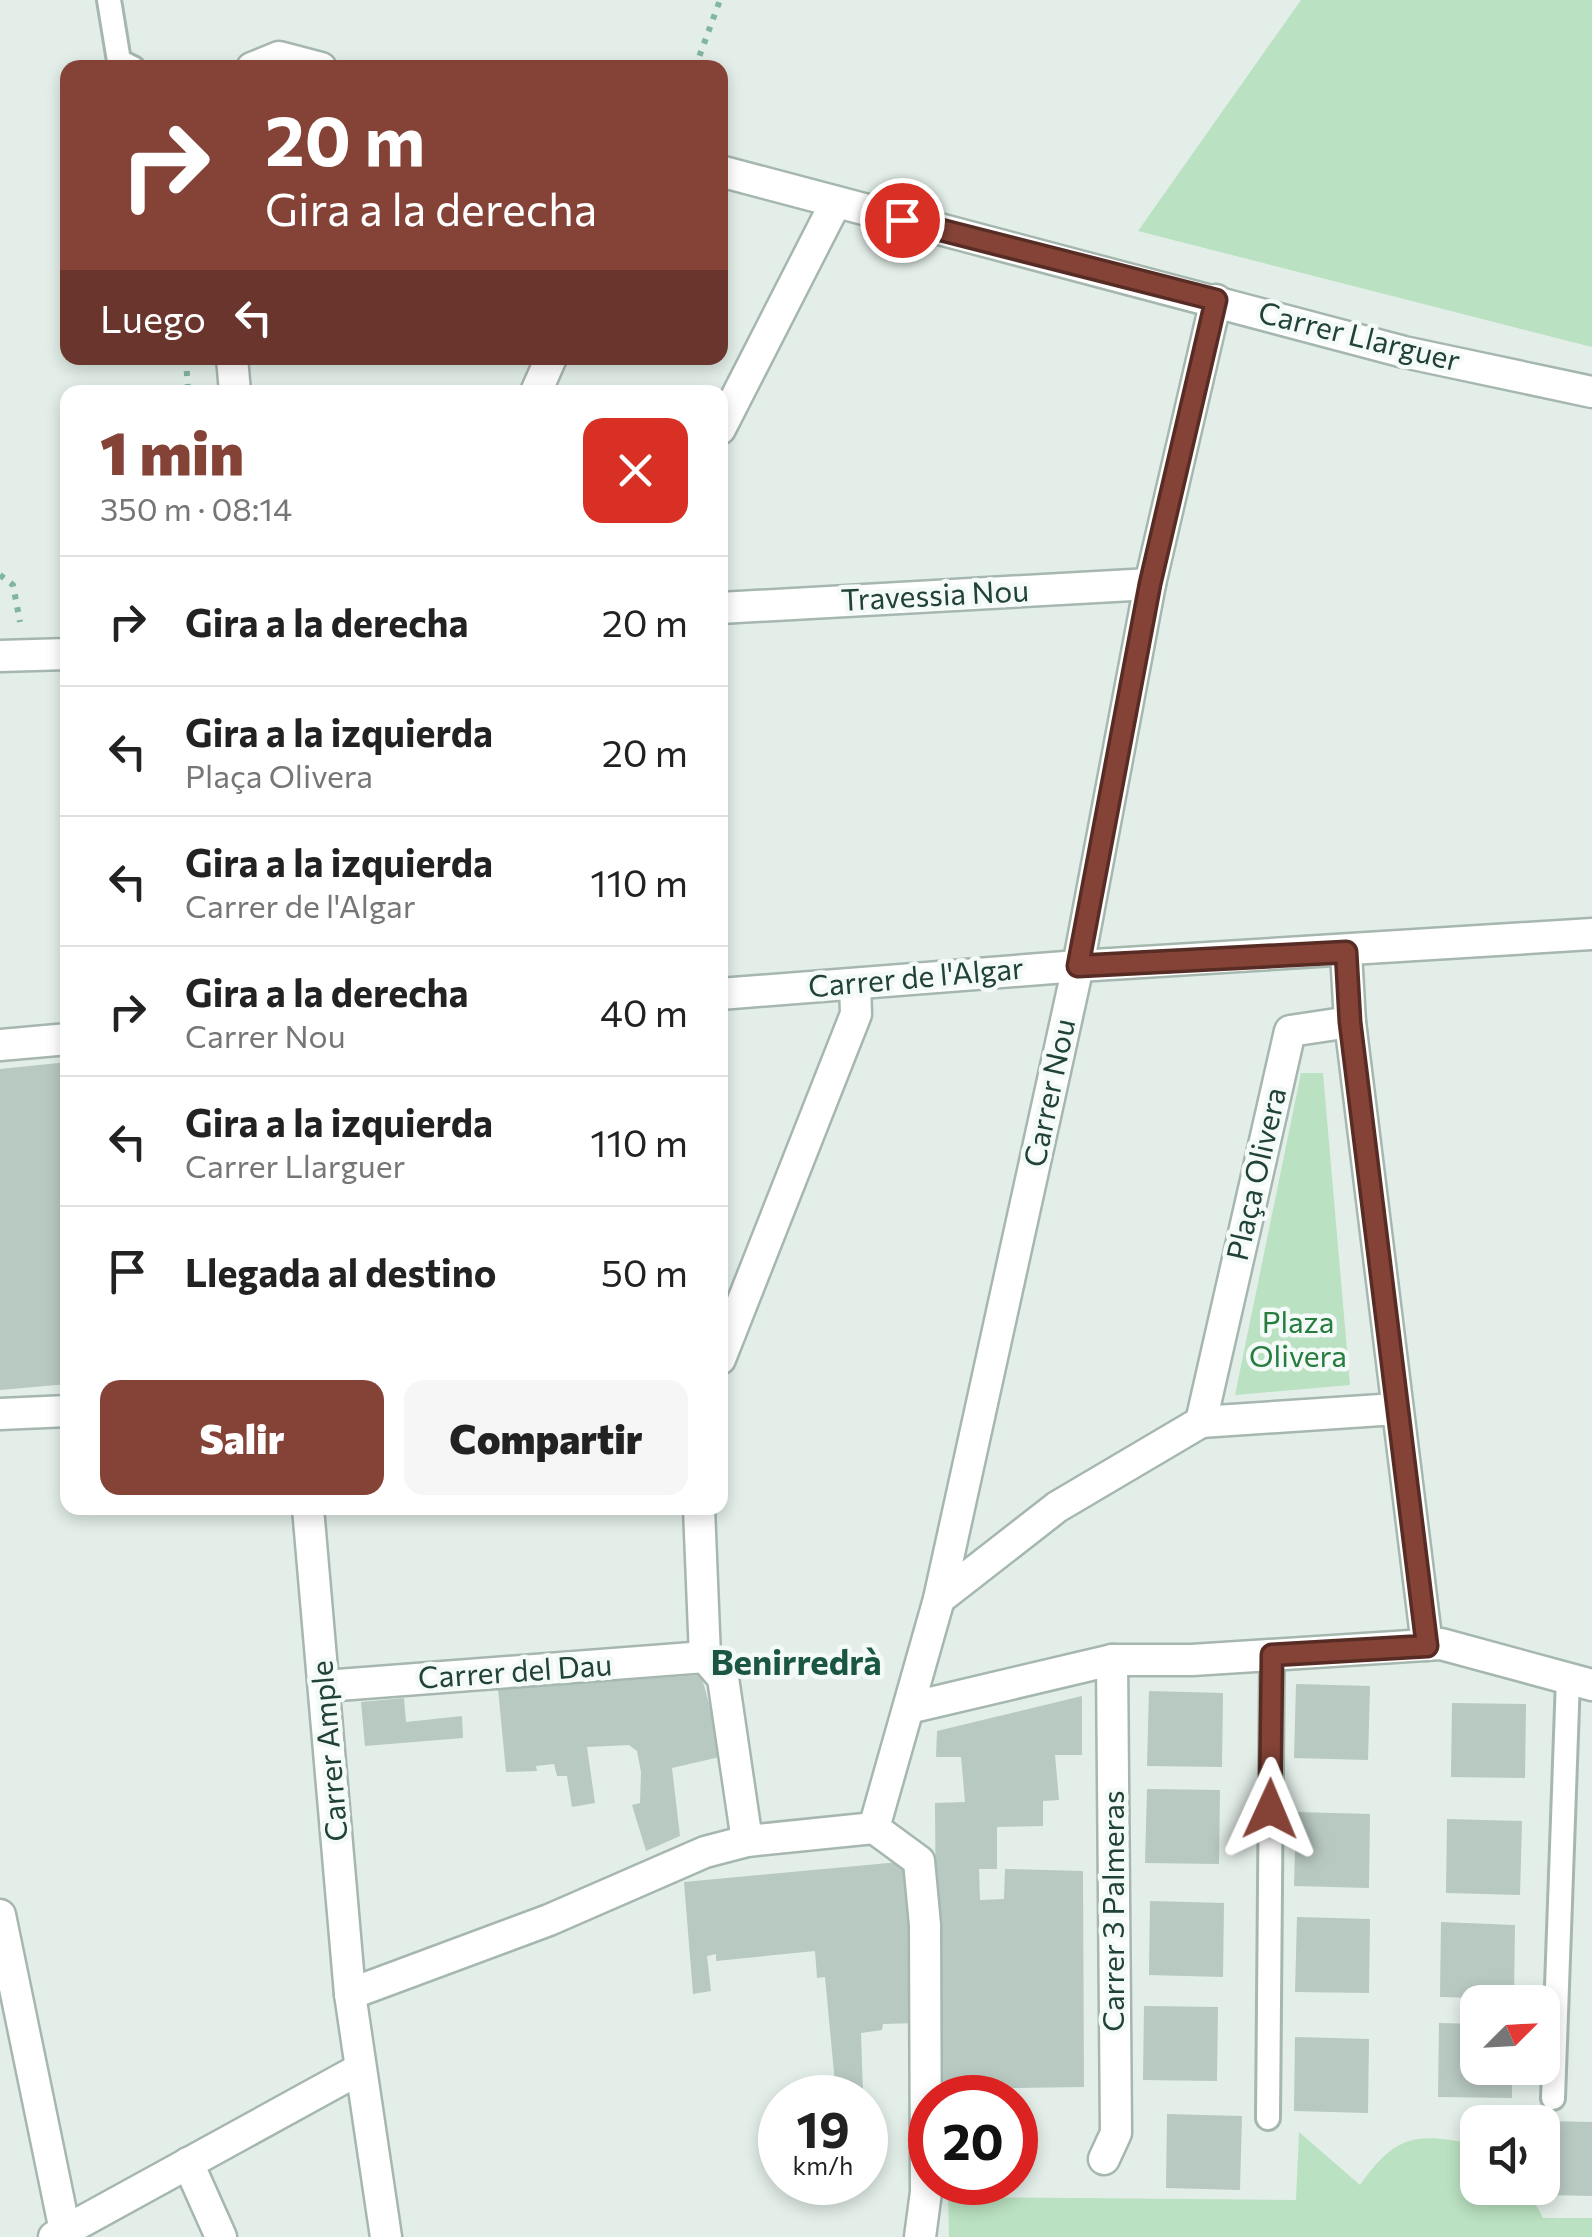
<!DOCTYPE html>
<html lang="es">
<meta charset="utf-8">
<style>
body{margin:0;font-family:Commissioner,sans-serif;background:#f6f6f6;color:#222;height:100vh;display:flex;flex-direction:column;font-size:38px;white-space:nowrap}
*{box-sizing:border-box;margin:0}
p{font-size:32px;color:#767676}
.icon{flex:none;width:55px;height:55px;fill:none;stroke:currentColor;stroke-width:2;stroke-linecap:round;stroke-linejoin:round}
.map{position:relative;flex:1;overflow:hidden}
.sheet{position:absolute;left:60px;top:385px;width:668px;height:1130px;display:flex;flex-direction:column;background:#fff;border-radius:20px;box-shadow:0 5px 15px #0003}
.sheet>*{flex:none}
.hud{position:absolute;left:60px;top:60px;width:668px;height:305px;border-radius:20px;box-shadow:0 5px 15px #0003;background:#854337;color:#fff;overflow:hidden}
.needle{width:65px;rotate:66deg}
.buttons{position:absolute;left:1460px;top:1985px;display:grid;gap:20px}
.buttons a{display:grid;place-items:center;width:100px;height:100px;border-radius:20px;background:#fff;box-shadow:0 5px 15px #0003;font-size:50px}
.speed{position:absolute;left:758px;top:2075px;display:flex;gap:20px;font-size:50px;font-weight:700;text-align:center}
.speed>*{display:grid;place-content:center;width:130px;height:130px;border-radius:50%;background:#fff;box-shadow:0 5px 15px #0003;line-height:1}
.speed small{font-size:25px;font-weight:400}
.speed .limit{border:15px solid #d22;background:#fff;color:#111}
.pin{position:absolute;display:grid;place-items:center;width:85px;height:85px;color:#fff;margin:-42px;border:5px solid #fff;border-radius:50%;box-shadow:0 2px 10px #0007}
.me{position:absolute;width:110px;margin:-55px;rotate:1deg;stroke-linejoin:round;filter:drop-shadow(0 0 8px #0008)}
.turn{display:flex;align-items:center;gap:35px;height:210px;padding:0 40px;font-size:45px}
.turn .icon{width:130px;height:130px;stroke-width:2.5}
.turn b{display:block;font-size:70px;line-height:85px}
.then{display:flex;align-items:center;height:95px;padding:0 40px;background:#0003;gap:20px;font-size:38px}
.round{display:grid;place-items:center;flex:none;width:105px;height:105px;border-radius:20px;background:#f6f6f6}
.headline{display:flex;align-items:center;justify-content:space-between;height:170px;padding:0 40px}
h1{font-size:60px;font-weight:800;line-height:75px;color:#854337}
.action{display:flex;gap:20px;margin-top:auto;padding:20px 40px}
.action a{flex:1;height:115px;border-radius:20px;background:#854337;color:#fff;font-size:40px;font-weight:800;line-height:115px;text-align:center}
.action a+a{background:#f6f6f6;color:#222}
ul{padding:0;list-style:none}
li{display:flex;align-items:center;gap:30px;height:130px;padding:0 40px;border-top:2px solid #e0e0e0}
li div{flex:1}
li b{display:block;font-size:38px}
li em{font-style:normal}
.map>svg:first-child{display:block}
.green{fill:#bae1c1}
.building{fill:#b8c9c1}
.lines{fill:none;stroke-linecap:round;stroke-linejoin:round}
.lane-casing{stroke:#a5b7af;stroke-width:28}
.street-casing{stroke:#a5b7af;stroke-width:35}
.path{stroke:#80b59f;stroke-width:6;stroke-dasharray:5 8;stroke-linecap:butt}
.lane{stroke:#fff;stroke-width:22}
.street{stroke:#fff;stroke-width:30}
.route-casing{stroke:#562c24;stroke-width:25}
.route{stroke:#854337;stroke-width:18}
.labels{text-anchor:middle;stroke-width:9;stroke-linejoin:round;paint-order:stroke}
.street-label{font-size:30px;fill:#214236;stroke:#f4faf7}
.park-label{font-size:30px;fill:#277d40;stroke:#f4faf7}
.quarter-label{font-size:35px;font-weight:bold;fill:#1a5642;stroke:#f4faf7}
</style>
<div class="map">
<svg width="1592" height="2237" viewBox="0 0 1592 2237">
<rect width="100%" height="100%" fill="#e3eee8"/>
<g class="green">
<path d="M1301 0H1592V347L1138 231Z"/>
<path d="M1301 1073H1323L1350 1385 1235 1395Z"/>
<path d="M1299 2132 1360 2185C1396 2134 1416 2132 1477 2145L1478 2188H1527L1543 2218H1592V2237H949L948 2197 1296 2200Z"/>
</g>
<g class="building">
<path d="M68 1062V1384L0 1390V1069Z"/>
<path d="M701 1675 724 1756 672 1768 680 1836 646 1851 632 1805 640 1803 641 1772 637 1751 629 1745 587 1747 595 1803 572 1807 567 1776H557L554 1764 536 1766 537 1771 506 1772 498 1689Z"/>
<path d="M1296 1684 1370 1686 1368 1760 1294 1758Z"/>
<path d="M1149 1691 1223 1693 1222 1767 1147 1766Z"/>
<path d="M1082 1696V1755H1055L1059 1800 1043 1801V1826L997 1827V1869H979L980 1900 1004 1899 1005 1869 1083 1871 1084 2087 937 2089 935 1803 965 1802 961 1757H936L937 1731Z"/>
<path d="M404 1698 406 1722 462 1716 463 1738 365 1746 361 1702Z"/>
<path d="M1452 1703 1526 1704 1525 1778 1451 1777Z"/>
<path d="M1147 1789 1220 1790 1219 1864 1145 1863Z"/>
<path d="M1296 1812 1370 1814 1369 1888 1294 1886Z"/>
<path d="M1447 1819 1522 1821 1520 1895 1446 1893Z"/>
<path d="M910 1861 918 2023 883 2024 882 2030 861 2033 863 2093 836 2094 825 1977 817 1978 815 1951 716 1961V1954L707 1956 711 1991 693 1994 684 1882Z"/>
<path d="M1150 1901 1224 1903 1223 1977 1149 1975Z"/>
<path d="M1297 1917 1370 1919 1369 1993 1295 1992Z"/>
<path d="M1441 1922 1515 1925 1514 1999 1440 1997Z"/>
<path d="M1144 2006 1218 2007 1217 2081 1143 2080Z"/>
<path d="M1439 2023 1478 2024V2068H1512V2098L1438 2097Z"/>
<path d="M1295 2037 1369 2039 1368 2113 1294 2111Z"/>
<path d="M1167 2114 1242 2116 1240 2190 1166 2188Z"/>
<path d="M1548 2121 1592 2122V2196L1547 2195Z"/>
</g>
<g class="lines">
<defs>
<g id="lane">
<path d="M109 0 119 61 133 68"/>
<path d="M1553 2098 1568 1679"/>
<path d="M1268 2118 1272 1655"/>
</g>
<g id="street">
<path d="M252 68 279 57 321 68"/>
<path d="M720 171 1404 352 1592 392"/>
<path d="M232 358 235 392"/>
<path d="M536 392 551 358"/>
<path d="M720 429 836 202"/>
<path d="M720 608 1150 584"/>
<path d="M0 656 68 654"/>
<path d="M1346 952 1350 1022 1427 1645"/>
<path d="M720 994 1078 966 1592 934"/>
<path d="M1350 1022 1290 1031 1201 1422 1396 1409"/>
<path d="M0 1045 68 1039"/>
<path d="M720 1359 856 1014 855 984"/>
<path d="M0 1414 68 1411"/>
<path d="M308 1508 350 1994 386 2237"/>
<path d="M699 1508 705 1657"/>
<path d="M939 1599 1057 1507 1201 1422"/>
<path d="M705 1657 723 1678 747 1841"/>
<path d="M325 1686 705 1657"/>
<path d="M909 1708 1112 1660H1192L1441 1644 1592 1685"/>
<path d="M874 1828 919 1861 925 1925 926 2192 920 2237"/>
<path d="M0 1915 65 2231"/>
<path d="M350 1994 549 1920 705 1852 747 1841 874 1828 939 1599 1078 966 1150 584 1216 300"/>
<path d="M1104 2159 1116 2133 1112 1660"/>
<path d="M188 2163 221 2237"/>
<path d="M54 2237 360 2069"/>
</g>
</defs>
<use href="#lane" class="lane-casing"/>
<use href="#street" class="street-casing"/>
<g class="path">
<path d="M695 68 720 0"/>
<path d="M186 358 188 392"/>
<path d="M0 575 13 585 20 622"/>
</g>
<use href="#lane" class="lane"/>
<use href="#street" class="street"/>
</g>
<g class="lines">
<defs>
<path id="route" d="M902 220 1216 300 1150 584 1078 966 1346 952 1350 1022 1427 1646 1272 1655 1270 1809"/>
</defs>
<use href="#route" class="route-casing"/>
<use href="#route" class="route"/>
</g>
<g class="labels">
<g class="street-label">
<text transform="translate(1359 337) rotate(14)" y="10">Carrer Llarguer</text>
<text transform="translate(935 596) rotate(-3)" y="10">Travessia Nou</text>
<text transform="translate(916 978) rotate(-5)" y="10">Carrer de l'Algar</text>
<text transform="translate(1050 1093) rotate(-78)" y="10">Carrer Nou</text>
<text transform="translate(1257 1174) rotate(-77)" y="10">Plaça Olivera</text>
<text transform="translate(515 1672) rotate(-4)" y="10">Carrer del Dau</text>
<text transform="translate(330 1751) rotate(-95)" y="10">Carrer Ample</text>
<text transform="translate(1114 1911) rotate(-90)" y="10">Carrer 3 Palmeras</text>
</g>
<g class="park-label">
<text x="1298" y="1333">Plaza<tspan x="1298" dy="34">Olivera</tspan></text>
</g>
<g class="quarter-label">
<text x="796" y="1675">Benirredrà</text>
</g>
</g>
</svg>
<div class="buttons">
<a><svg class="needle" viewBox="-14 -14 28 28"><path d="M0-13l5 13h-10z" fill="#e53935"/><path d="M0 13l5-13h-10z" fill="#767676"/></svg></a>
<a><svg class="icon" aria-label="sound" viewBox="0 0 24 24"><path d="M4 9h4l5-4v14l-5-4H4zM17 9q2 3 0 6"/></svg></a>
</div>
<div class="speed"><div>19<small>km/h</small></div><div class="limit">20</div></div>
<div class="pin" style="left:902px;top:220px;background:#d93025"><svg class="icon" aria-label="arrive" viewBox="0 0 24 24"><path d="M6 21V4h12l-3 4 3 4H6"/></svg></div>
<svg class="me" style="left:1270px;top:1809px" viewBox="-20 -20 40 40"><path d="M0-17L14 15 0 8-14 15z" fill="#854337" stroke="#fff" stroke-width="4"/></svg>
<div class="hud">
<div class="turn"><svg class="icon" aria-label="right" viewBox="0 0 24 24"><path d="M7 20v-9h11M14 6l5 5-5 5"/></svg><div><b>20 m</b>Gira a la derecha</div></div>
<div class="then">Luego<svg class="icon" aria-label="left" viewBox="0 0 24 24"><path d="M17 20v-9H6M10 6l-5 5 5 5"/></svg></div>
</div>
<section class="sheet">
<div class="headline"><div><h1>1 min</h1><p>350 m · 08:14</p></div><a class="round" style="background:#d93025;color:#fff"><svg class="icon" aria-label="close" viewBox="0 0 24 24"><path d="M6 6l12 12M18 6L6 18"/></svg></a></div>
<ul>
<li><svg class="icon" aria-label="right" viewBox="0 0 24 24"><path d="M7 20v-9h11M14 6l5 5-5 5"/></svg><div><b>Gira a la derecha</b></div><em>20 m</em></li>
<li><svg class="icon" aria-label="left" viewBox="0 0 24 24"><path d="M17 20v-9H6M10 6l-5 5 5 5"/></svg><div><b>Gira a la izquierda</b><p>Plaça Olivera</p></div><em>20 m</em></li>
<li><svg class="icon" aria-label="left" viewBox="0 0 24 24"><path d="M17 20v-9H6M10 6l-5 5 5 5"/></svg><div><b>Gira a la izquierda</b><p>Carrer de l'Algar</p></div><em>110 m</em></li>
<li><svg class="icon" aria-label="right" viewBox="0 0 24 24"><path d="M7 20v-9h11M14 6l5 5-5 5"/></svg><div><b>Gira a la derecha</b><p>Carrer Nou</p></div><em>40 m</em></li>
<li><svg class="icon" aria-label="left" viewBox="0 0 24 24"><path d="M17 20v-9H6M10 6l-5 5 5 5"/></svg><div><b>Gira a la izquierda</b><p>Carrer Llarguer</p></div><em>110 m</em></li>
<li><svg class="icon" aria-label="arrive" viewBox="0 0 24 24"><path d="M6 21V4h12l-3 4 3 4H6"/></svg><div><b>Llegada al destino</b></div><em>50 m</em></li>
</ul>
<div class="action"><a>Salir</a><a>Compartir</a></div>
</section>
</div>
